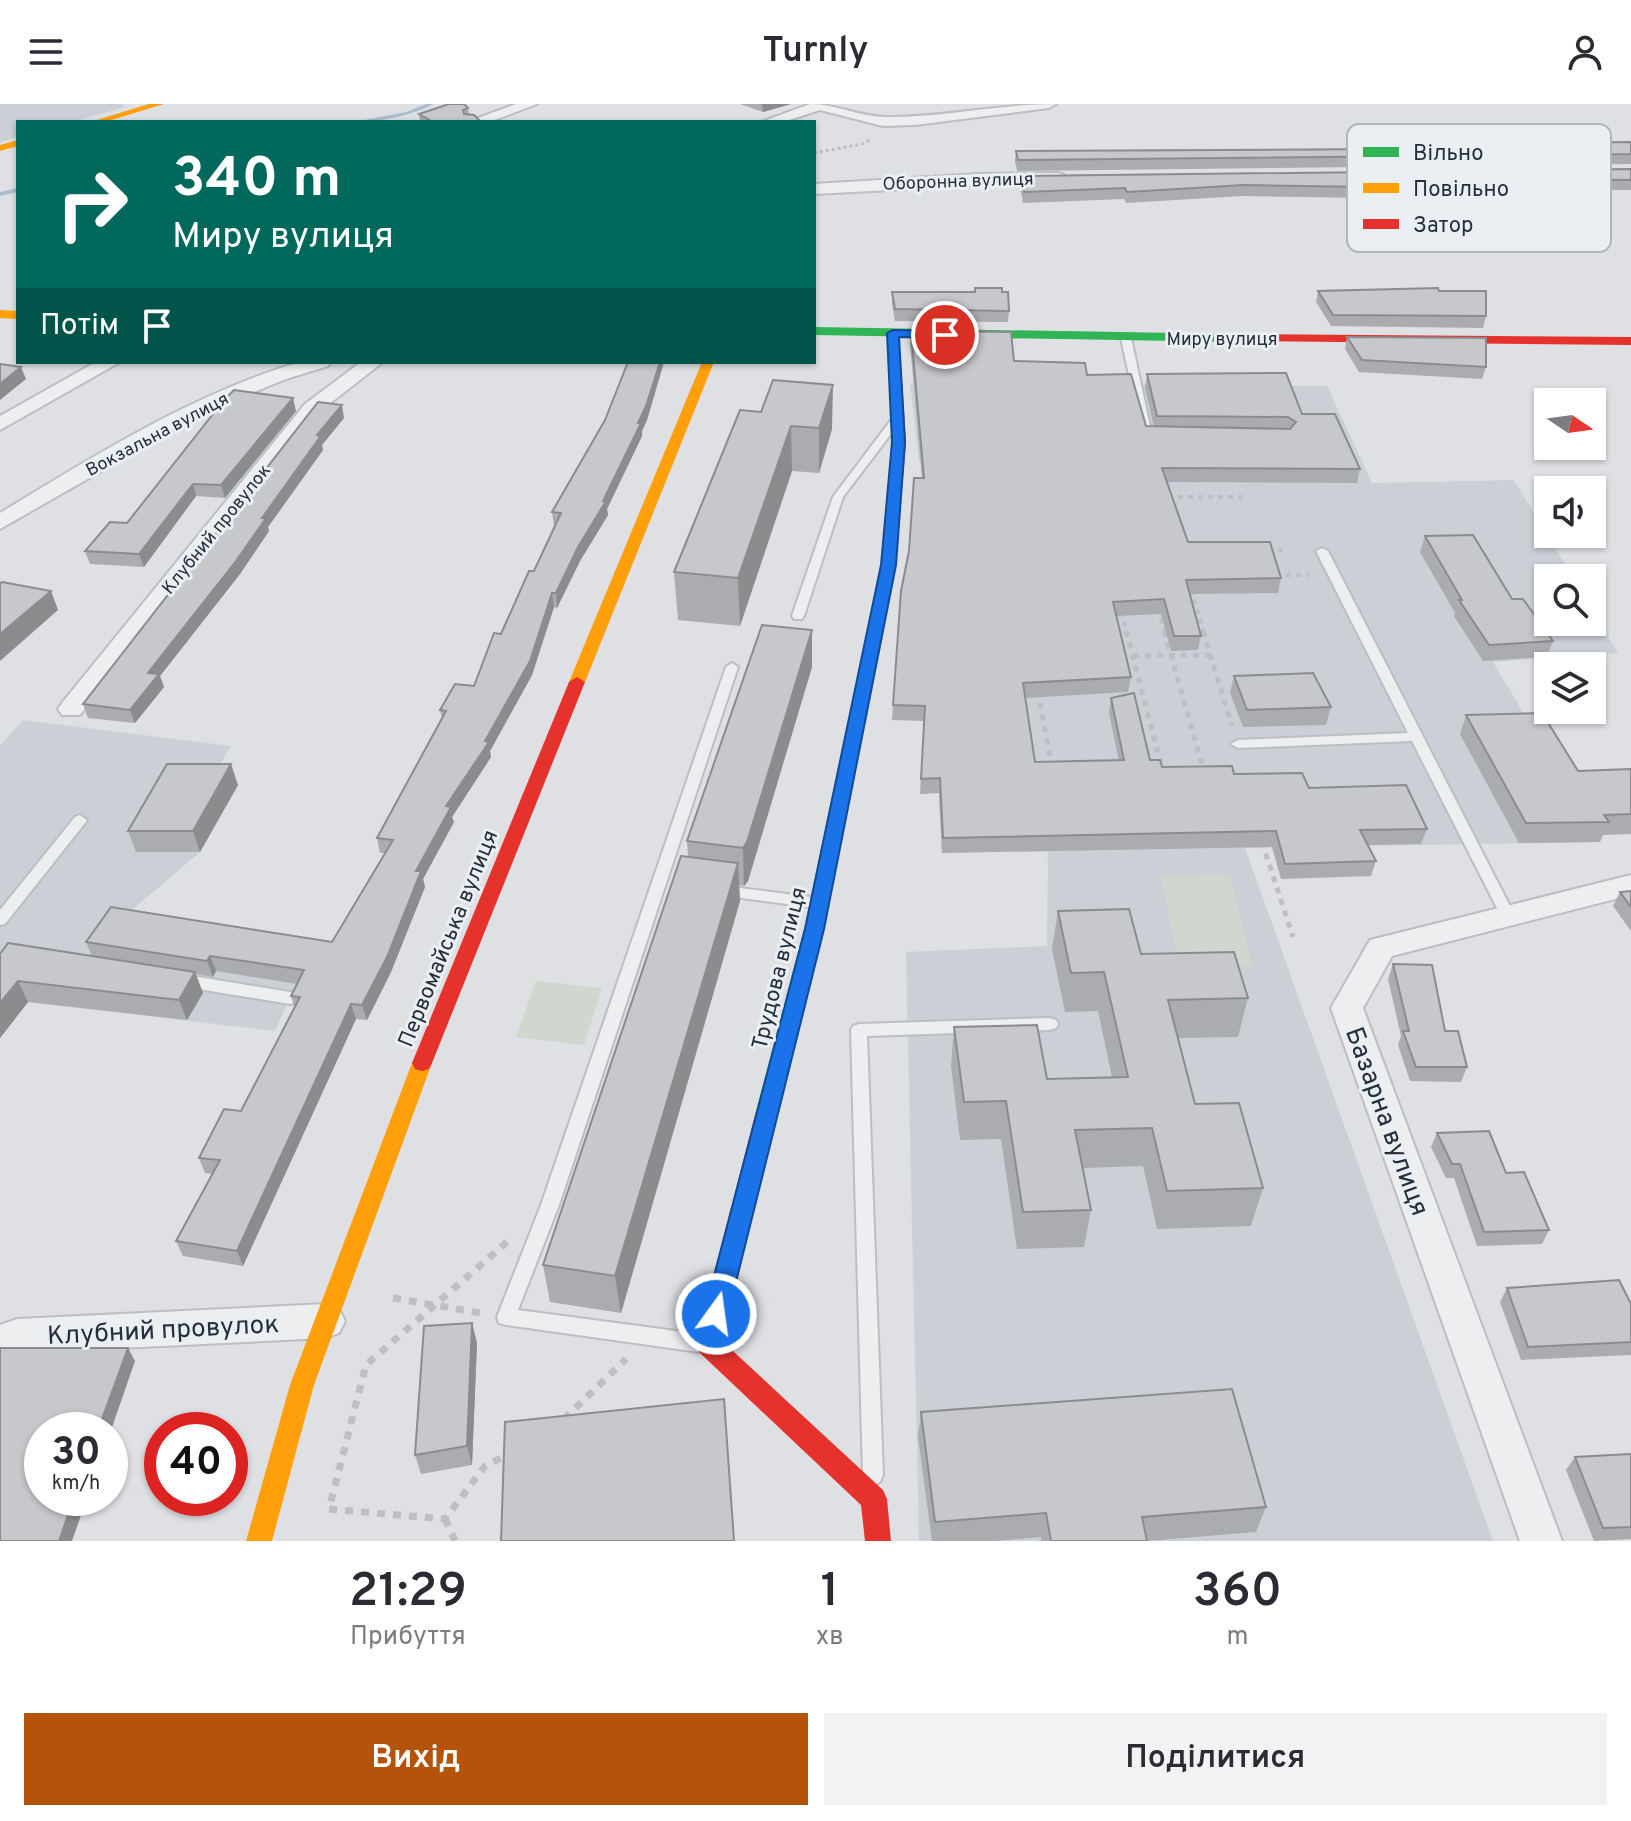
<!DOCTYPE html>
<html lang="uk">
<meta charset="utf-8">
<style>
body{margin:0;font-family:Overpass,sans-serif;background:#f2f2f3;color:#2b2b33;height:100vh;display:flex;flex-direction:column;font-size:30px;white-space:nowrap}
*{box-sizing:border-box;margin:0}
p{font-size:26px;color:#7c7c81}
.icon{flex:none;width:44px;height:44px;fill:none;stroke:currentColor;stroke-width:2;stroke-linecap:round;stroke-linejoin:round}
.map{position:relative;height:1437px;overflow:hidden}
.sheet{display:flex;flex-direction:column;background:#fff;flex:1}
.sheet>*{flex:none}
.guide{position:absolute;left:16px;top:16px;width:800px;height:244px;border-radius:0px;box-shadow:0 2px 6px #0004;background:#00695c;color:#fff;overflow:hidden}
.needle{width:52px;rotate:103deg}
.tools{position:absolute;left:1534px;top:284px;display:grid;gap:16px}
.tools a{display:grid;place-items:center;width:72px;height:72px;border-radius:0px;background:#fff;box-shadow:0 2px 6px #0004;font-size:40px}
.speed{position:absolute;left:24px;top:1308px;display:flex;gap:16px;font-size:40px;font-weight:700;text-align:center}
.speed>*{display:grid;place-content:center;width:104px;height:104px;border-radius:50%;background:#fff;box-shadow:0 2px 6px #0004;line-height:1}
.speed small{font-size:20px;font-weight:400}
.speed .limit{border:12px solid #d22;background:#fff;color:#111}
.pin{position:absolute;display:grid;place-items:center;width:68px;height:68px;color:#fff;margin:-34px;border:4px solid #fff;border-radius:50%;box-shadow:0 2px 8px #0007}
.me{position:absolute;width:88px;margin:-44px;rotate:14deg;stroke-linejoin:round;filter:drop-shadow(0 0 6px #0008)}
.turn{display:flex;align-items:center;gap:28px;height:168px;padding:0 24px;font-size:36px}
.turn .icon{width:104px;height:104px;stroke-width:2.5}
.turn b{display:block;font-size:56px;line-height:68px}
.then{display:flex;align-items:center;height:76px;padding:0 24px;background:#0003;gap:16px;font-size:30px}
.eta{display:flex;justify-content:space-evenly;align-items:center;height:136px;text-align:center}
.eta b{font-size:48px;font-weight:600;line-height:56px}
.action{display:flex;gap:16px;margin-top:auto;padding:16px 24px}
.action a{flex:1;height:92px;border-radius:0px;background:#b45309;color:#fff;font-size:32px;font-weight:600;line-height:92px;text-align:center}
.action a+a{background:#f2f2f3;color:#2b2b33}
header{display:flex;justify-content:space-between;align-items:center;height:104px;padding:0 24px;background:#fff;font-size:36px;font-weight:600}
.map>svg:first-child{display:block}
.built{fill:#cbd0d7}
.green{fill:#cfd7ce}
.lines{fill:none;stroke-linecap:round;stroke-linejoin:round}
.stream{fill:#abbecf;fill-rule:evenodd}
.lane-casing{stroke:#bcbec1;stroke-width:4}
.street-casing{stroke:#bcbec1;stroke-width:4}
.path-far3{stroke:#bdbfc3;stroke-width:3;stroke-dasharray:3 3;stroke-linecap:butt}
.path-far2{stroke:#bdbfc3;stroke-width:4;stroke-dasharray:5 5;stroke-linecap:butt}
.path-far1{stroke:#bdbfc3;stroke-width:5;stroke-dasharray:6 6;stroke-linecap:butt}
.path{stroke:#bdbfc3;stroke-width:7;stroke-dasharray:8 8;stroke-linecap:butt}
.lane{fill:#edeef0;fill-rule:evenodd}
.street{fill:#edeef0;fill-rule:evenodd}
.fast{fill:#30b455;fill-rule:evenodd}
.slow{fill:#ff9f0a;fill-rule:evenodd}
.jam{fill:#e5322d;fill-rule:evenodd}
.wall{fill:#aaacaf}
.shaded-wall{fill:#8b8c8e}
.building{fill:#c6c8cb;stroke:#8b8c8e;stroke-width:2}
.route{fill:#1a73e8;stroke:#114b97;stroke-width:2}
.labels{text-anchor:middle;stroke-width:6;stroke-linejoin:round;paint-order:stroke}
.far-street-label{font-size:18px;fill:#252f3c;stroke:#eaeff4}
.street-label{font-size:22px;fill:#252f3c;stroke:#eaeff4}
.near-street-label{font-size:26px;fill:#252f3c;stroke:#eaeff4}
.key{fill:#eaeff4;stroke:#afb5bd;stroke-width:2}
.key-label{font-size:22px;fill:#252f3c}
</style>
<header><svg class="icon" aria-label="menu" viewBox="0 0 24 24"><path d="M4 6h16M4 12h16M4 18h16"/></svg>Turnly<svg class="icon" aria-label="person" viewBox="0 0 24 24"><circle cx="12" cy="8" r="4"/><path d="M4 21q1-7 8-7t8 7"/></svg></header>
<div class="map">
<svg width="1631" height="1437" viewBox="0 0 1631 1437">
<rect width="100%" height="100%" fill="#dee0e3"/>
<g class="built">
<path d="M0 0H122L126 3 71 18H18V33L0 38Z"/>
<path d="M910 279 1327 282 1372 379 1514 376 1573 474H1548V518H1592V506L1618 549 1493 558 1600 738 1245 744 1493 1437H919L906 848 1047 842 1048 747 942 749 939 697 952 357 919 358Z"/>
<path d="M23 616 231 642 208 680 238 681 200 748 118 818 309 851 275 927 28 898 0 934V642Z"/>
</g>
<g class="green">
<path d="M1230 771 1252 862 1180 867 1161 772Z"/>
<path d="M536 877 602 884 584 941 516 933Z"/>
</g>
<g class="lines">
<g class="stream">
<path d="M426 0H434C410 12 381 18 354 18L406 8Z"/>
<path d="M18 84V88L0 92V88Z"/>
</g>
<defs>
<g id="lane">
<path d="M1126 231 1131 234 1151 327 1146 330 1141 327 1121 234Z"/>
<path d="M895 315 900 318 843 393 804 512 802 515H794L792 512 833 393 891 316Z"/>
<path d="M1322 444 1328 447 1515 812 1513 816H1503L1501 812 1412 637 1238 644 1231 640 1238 636 1408 629 1316 447Z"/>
<path d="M732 559 738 563 559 1101 518 1206 699 1230 706 1233 709 1239 706 1245 699 1248 506 1221 499 1219 497 1213 541 1101 726 563Z"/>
<path d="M80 711 87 716 85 719 5 820 0 821V806L75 713Z"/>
<path d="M724 782 818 794 823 795 825 799 823 803 818 804 719 791 717 787Z"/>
<path d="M180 870 290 888 296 890 298 894 296 898 290 900 180 882 175 880 172 876 175 872Z"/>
<path d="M1050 914 1056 916 1058 920 1056 924 1050 926 867 932 883 1371 880 1378 873 1381 866 1378 863 1371 851 926 853 922 859 920Z"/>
</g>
<g id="street">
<path d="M516 0H537L489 18H467Z"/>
<path d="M810 0C837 0 862 14 889 13 945 13 1000 0 1056 0L1049 4 915 21 883 22 820 6 783 18H761Z"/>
<path d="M1058 69 1064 71V77L814 90V80L978 70Z"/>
<path d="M96 258H120L0 326V312Z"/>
<path d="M300 258H331L328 262 286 275 203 309 0 425V409C96 351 192 290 300 258Z"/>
<path d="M361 258H383L319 308 80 611H62L58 605 62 599 305 300Z"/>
<path d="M1631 771V791L1392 852 1363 904 1562 1437H1520L1331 904 1370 836Z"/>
<path d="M326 1200 339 1205 345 1217 339 1229 326 1234 17 1249 0 1255V1221L17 1215Z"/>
</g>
</defs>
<use href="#lane" class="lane-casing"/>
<use href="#street" class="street-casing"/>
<path class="path-far3" d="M814 49 862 40 871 35"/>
<g class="path-far2">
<path d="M1168 393H1244"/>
<path d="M1268 446H1284"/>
<path d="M1276 471H1309"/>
<path d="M1191 486 1204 529"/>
<path d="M1158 505 1165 529"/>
<path d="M1119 511H1122L1127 529"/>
</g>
<g class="path-far1">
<path d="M1126 527 1162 664"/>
<path d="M1164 527 1203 664"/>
<path d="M1203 527 1232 622"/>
<path d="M1121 552 1211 551"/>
<path d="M1038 587 1052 664"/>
<path d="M1262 738 1293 833"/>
</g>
<g class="path">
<path d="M507 1138 366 1261 329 1405 445 1415 485 1362 509 1350"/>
<path d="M393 1194 481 1209"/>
<path d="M564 1315 626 1255"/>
<path d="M445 1415 455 1437"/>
</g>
<use href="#lane" class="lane"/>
<use href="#street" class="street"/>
<g class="fast">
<path d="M814 223 1237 230 1243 234 1237 238 814 231Z"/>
<path d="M874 527 882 532 824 825 777 1011 774 1017 766 1020 758 1017 755 1011 804 825 866 532Z"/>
</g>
<g class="slow">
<path d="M149 0H164L105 18H90Z"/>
<path d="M18 36V42L0 47V41Z"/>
<path d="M0 206 18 207V215L0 214Z"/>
<path d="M702 258H714L585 578 577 583 571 581 569 578Z"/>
<path d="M422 951 429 953 432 959 314 1281 272 1437H246L290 1281 412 959 415 953Z"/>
</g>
<g class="jam">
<path d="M893 225 899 229 906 338 896 461 882 532 874 537 866 532 882 461 892 338 887 229Z"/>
<path d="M1237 230 1631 233V241L1233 237 1231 234Z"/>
<path d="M577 573 585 578 432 959 429 965 422 967 415 965 412 959 569 578Z"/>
<path d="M766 1002 774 1005 777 1011 721 1236 883 1386 887 1395 891 1437H865L861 1401 699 1248 696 1240 755 1011 758 1005Z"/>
</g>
</g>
<g class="wall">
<path d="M740 0H791L763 8Z"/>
<path d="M468 4 469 11 481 18H420L419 10Z"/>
<path d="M1631 38V60L1017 67 1015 57 1016 47 1389 45 1534 41 1535 39Z"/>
<path d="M1631 65V86H1550L1362 94 1242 92 1126 99 1124 95 1023 99 1020 83 1021 72Z"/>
<path d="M1318 187H1439L1486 212 1483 224 1331 222 1316 198Z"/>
<path d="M892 188H1002L1009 207 1008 218 895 217 892 200Z"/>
<path d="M911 227 1014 257 1087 271 1146 322 1154 323 1145 284 1147 270 1302 310 1360 365 1357 379 1167 378 1188 438 1281 474 1278 489 1190 490 1201 532 1198 546 1171 547 1161 510 1116 512 1131 573 1128 588 1025 594 1035 658 1119 657 1109 609 1111 594 1150 656 1162 663 1234 670 1309 684 1427 725 1421 740 1368 741 1376 757 1371 772 1281 775 1272 743 942 749 939 689 920 690 924 617 892 616 901 487 922 374 910 240Z"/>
<path d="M1347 233 1486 263 1482 275 1359 268 1345 245Z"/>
<path d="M628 258H664L647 316 642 327V332L607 405 608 411 580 457 557 504 554 503 532 571 490 647 491 653 452 713 454 718 423 775 425 783 391 868 367 916 356 915 243 1162 183 1152 176 1137 213 1070 205 1069 199 1054 241 1007 295 904 291 892 297 880 216 867 213 873 196 870 203 889 187 916 28 898 0 934V850L92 852 86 838H332L385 749H380L377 734 442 614 440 606 474 582 534 467 555 422H554L552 408 605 316Z"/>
<path d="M296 307 225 394 196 392 144 463 90 460 85 447 127 419 210 315 209 310Z"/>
<path d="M761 308 832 325 819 369 792 367 740 522 678 516 674 468Z"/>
<path d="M344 314 322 341 323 346 268 423 269 427 240 470 160 572 164 583 135 619 88 614 83 600Z"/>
<path d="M1425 432 1512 495 1553 537 1547 553 1483 557 1454 512 1455 509 1420 448Z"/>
<path d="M812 526V563L748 777 744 782 739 781 740 797 621 1209 550 1198 543 1161 688 753 687 737Z"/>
<path d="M1234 572 1331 603 1326 621 1243 623 1230 589Z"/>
<path d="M1466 611 1578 667 1631 665V730L1603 731 1600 738 1519 739 1460 630Z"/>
<path d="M238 681 200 748H136L128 727Z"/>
<path d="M1631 787V827L1613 802 1620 788Z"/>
<path d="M1058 807 1141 850 1248 894 1238 933 1178 934 1195 1000 1263 1084 1251 1122 1157 1125 1143 1062 1083 1064 1091 1106 1084 1143 1017 1145 1001 1035 960 1036 951 962 954 923 1047 975 1112 973 1098 907 1065 908 1052 845Z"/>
<path d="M1393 860 1445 927 1467 963 1461 978 1410 977 1398 941 1401 932 1388 875Z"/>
<path d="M1437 1029 1506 1069 1549 1126 1542 1140 1477 1142 1454 1074H1446L1431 1043Z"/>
<path d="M1507 1184 1631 1200V1251L1521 1256 1500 1198Z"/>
<path d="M472 1219 477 1239 472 1361 421 1370 415 1351Z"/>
<path d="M921 1308 1266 1403 1256 1428 1147 1437H1041V1433L995 1437H932L918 1333Z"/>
<path d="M1631 1350V1435L1594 1437 1566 1366 1575 1353Z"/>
</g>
<g class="shaded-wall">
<path d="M762 0H791L763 8Z"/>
<path d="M660 258H664L647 316 642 327V332L607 405 608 411 580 457 557 504 556 489 578 443 603 397 638 319Z"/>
<path d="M21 263 26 275 0 296V280Z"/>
<path d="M833 281 832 325 819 369V324Z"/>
<path d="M293 294 296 307 225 394 221 381Z"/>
<path d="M342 301 344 314 322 341 323 346 268 423 269 427 240 470 160 572 164 583 135 619 130 606 148 569 262 414 317 331Z"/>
<path d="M791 322 792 367 740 522 738 474Z"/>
<path d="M193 380 196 392 144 463 139 450Z"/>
<path d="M51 487 58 506 0 557V530Z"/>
<path d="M552 489 554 503 532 571 490 647 491 653 452 713 454 718 423 775 425 783 391 868 367 916 362 901 416 767 446 702 485 637Z"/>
<path d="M812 526V563L748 777 744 782 743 744Z"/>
<path d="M231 660 238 681 200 748 193 727Z"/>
<path d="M738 759 740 797 621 1209 615 1172Z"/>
<path d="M210 852 216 867 213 873 207 857Z"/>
<path d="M195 868 203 889 187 916 179 896Z"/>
<path d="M18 877 28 898 0 934V899Z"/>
<path d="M351 900 356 915 243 1162 237 1147Z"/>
<path d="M472 1219 477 1239 472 1361 467 1342Z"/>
<path d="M128 1244 135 1257 110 1329V1326H98Z"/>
<path d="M74 1394H87L72 1437H59Z"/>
</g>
<g class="building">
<path d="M449 0H464L468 4 463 6 464 10 474 11 481 18H433L419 10Z"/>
<path d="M1631 38V50L1018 56 1016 47 1389 45 1537 41 1535 39Z"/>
<path d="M1631 65V76L1553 75 1365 83 1244 81 1127 88 1125 84 1024 88 1021 72Z"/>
<path d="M975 184H1002V188H1008L1009 207 895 205 892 188H975Z"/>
<path d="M1438 184 1439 187H1486V212L1333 211 1318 187Z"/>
<path d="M911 227 1011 228 1014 257 1085 259 1087 271 1131 270 1146 322 1290 325 1296 318 1288 313 1157 312 1147 270 1286 269 1302 310H1335L1360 365 1162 364 1188 438H1270L1281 474 1186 476 1201 532H1174L1164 495 1113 498 1131 573 1023 579 1035 658 1124 656 1111 594 1134 589 1150 656H1160L1162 663 1232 662 1234 670 1302 669 1309 684 1406 681 1427 725 1360 726 1376 757 1285 760 1276 727 943 734 940 674 921 675 925 602 893 601 901 487 909 447 914 374H924Z"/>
<path d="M1347 233 1486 234V263L1362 256Z"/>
<path d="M628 258H660L646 302 638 319H641L603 397H606L578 443 556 489H552L530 557 485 637 489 638 446 702 451 703 416 767H421L387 853 362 901 351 900 237 1147 176 1137 220 1056 199 1054 224 1005 241 1007 300 893 291 892 304 866 210 852 207 857 86 838 111 803 332 838 393 736 377 734 446 607 440 606 455 580 474 582 494 529 501 530 529 467H534L561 409 552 408 605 316Z"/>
<path d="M0 260 21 263 0 280Z"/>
<path d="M773 276 833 281 819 324 791 322 738 474 674 468 740 306 761 308Z"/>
<path d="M234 286 293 294 221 381 193 380 139 450 85 447 110 418 127 419 213 310H209Z"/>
<path d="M318 298 342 301 317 331 320 333 262 414H266L236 457 148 569 159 570 130 606 83 600Z"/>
<path d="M1473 431 1512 495H1523L1553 537 1489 541 1459 496H1462L1425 432Z"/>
<path d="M2 478 51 487 0 530V479Z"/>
<path d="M762 521 812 526 747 738 743 744 687 737Z"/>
<path d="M1313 569 1331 603 1247 606 1234 572Z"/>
<path d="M1542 609 1578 667 1631 665V710L1604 711 1609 718 1526 719 1466 611Z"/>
<path d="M167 660H231L193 727H128Z"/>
<path d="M681 752 738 759 615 1172 543 1161Z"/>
<path d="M1631 787V803L1620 788Z"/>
<path d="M1129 805 1141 850 1234 848 1248 894 1168 896 1195 1000 1239 999 1263 1084 1167 1087 1152 1024 1075 1026 1091 1106 1023 1108 1006 997 964 998 954 923 1037 921 1047 975 1128 973 1104 868 1071 869 1058 807Z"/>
<path d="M8 839 195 868 179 896 18 877 0 899V850Z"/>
<path d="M1393 860 1432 861 1445 927H1458L1467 963H1416L1403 927H1409Z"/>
<path d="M1489 1027 1506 1069 1524 1068 1549 1126 1484 1128 1460 1060H1452L1437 1029Z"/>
<path d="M1619 1176 1631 1200V1238L1528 1243 1507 1184Z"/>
<path d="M472 1219 467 1342 415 1351 424 1222Z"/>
<path d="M0 1244H128L98 1326H42V1394H74L59 1437H0Z"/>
<path d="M1232 1285 1266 1403 1142 1413 1147 1437H1051L1046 1409 935 1418 921 1308Z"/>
<path d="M724 1295 734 1437H501L505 1318Z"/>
<path d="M1631 1350V1423L1603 1424 1575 1353Z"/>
</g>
<path class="route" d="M893 226 945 227 951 231 945 234 899 233 905 338 896 461 824 825 728 1210 725 1218 716 1221 707 1218 704 1210 805 825 881 461 892 338 887 229Z"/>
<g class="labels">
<g class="far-street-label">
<text transform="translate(958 77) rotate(-2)" y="6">Оборонна вулиця</text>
<text x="1222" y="241">Миру вулиця</text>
<text transform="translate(157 330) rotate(-28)" y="6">Вокзальна вулиця</text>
<text transform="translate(216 425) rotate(-51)" y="6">Клубний провулок</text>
</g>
<g class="street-label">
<text transform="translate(447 834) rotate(-68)" y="8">Первомайська вулиця</text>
<text transform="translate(778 864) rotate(-76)" y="8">Трудова вулиця</text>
</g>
<g class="near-street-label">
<text transform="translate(1388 1017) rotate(70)" y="9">Базарна вулиця</text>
<text transform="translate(163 1225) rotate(-3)" y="9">Клубний провулок</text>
</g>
</g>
<rect x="1347" y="20" width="264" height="128" rx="12" class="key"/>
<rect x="1363" y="43" width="36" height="10" fill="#30b455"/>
<rect x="1363" y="79" width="36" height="10" fill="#ff9f0a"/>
<rect x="1363" y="115" width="36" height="10" fill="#e5322d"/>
<g class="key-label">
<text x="1413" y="56">Вільно</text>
<text x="1413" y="92">Повільно</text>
<text x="1413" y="128">Затор</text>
</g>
</svg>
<div class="tools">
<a><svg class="needle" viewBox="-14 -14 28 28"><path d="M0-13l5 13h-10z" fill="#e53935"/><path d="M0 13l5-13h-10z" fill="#7c7c81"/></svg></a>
<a><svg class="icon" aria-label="sound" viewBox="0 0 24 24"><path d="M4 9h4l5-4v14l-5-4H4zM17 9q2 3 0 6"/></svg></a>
<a><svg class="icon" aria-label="search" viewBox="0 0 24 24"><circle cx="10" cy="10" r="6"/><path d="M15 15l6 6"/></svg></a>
<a><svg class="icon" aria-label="layers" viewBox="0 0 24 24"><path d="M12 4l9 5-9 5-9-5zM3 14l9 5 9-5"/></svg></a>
</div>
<div class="speed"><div>30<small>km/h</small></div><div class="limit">40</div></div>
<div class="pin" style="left:945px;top:231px;background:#d93025"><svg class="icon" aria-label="arrive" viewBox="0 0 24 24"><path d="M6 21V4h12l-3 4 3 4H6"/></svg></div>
<svg class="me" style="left:716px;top:1210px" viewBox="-20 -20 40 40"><circle r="17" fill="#1a73e8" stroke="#fff" stroke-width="3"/><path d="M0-11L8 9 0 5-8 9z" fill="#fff"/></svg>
<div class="guide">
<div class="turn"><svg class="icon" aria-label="right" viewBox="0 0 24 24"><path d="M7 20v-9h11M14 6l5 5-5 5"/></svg><div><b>340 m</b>Миру вулиця</div></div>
<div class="then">Потім<svg class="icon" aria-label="arrive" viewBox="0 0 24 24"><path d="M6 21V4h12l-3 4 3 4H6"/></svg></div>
</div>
</div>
<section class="sheet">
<div class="eta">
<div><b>21:29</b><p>Прибуття</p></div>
<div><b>1</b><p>хв</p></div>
<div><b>360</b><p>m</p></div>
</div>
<div class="action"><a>Вихід</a><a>Поділитися</a></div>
</section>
